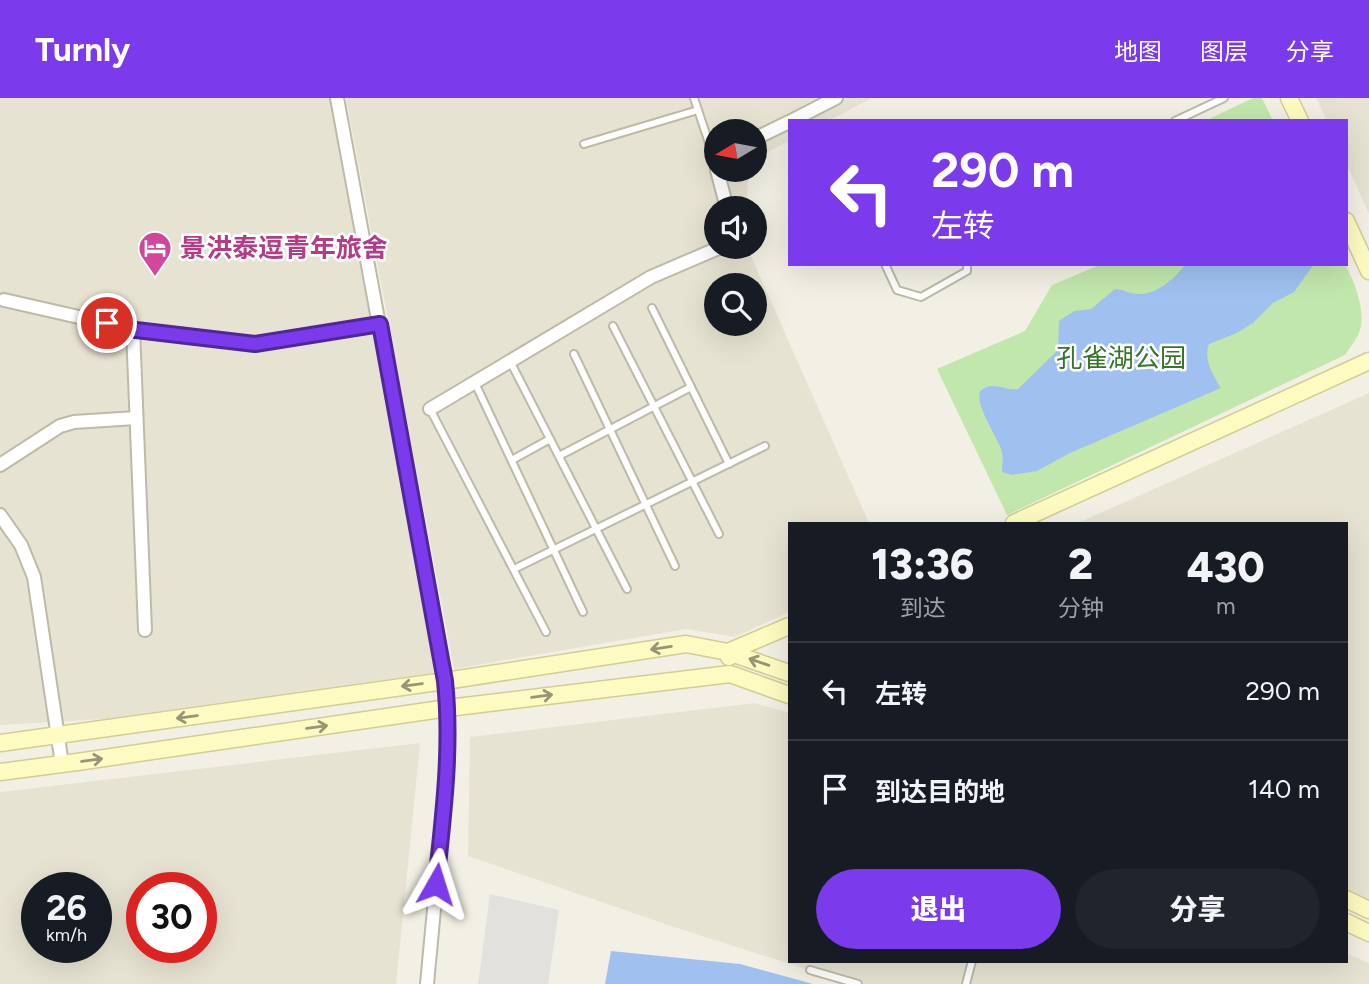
<!DOCTYPE html>
<html lang="zh">
<meta charset="utf-8">
<style>
body{margin:0;font-family:Figtree,"Noto Sans SC",sans-serif;background:#20242c;color:#f1f3f6;height:100vh;display:flex;flex-direction:column;font-size:26px;white-space:nowrap}
*{box-sizing:border-box;margin:0}
p{font-size:23px;color:#9ea1a6}
.icon{flex:none;width:38px;height:38px;fill:none;stroke:currentColor;stroke-width:2;stroke-linecap:round;stroke-linejoin:round}
.map{position:relative;flex:1;overflow:hidden}
.details{position:absolute;left:788px;top:424px;width:560px;height:441px;display:flex;flex-direction:column;background:#171b24;border-radius:0px;box-shadow:0 7px 28px #0002}
.details>*{flex:none}
.top-card{position:absolute;left:788px;top:21px;width:560px;height:147px;border-radius:0px;box-shadow:0 7px 28px #0002;background:#7c3aed;color:#fff;overflow:hidden}
.needle{width:46px;rotate:260deg}
.controls{position:absolute;left:704px;top:21px;display:grid;gap:14px}
.controls a{display:grid;place-items:center;width:63px;height:63px;border-radius:50%;background:#171b24;box-shadow:0 7px 28px #0002;font-size:35px}
.speed{position:absolute;left:21px;top:774px;display:flex;gap:14px;font-size:35px;font-weight:700;text-align:center}
.speed>*{display:grid;place-content:center;width:91px;height:91px;border-radius:50%;background:#171b24;box-shadow:0 7px 28px #0002;line-height:1}
.speed small{font-size:18px;font-weight:400}
.speed .limit{border:10px solid #d22;background:#fff;color:#111}
.pin{position:absolute;display:grid;place-items:center;width:60px;height:60px;color:#fff;margin:-30px;border:4px solid #fff;border-radius:50%;box-shadow:0 2px 7px #0007}
.me{position:absolute;width:77px;margin:-38px;rotate:6deg;stroke-linejoin:round;filter:drop-shadow(0 0 5px #0008)}
.turn{display:flex;align-items:center;gap:24px;height:147px;padding:0 28px;font-size:32px}
.turn .icon{width:91px;height:91px;stroke-width:2.5}
.turn b{display:block;font-size:49px;line-height:60px}
.eta{display:flex;justify-content:space-evenly;align-items:center;height:119px;text-align:center}
.eta b{font-size:42px;font-weight:800;line-height:49px}
.button{display:flex;gap:14px;margin-top:auto;padding:14px 28px}
.button a{flex:1;height:80px;border-radius:42px;background:#7c3aed;color:#fff;font-size:28px;font-weight:800;line-height:80px;text-align:center}
.button a+a{background:#20242c;color:#f1f3f6}
ul{padding:0;list-style:none}
li{display:flex;align-items:center;gap:21px;height:98px;padding:0 28px;border-top:2px solid #363941}
li div{flex:1}
li b{display:block;font-size:26px}
li em{font-style:normal}
header{display:flex;align-items:center;gap:42px;box-sizing:border-box;height:98px;padding:0 35px;background:#7c3aed;color:#fff}
header strong{font-size:33px}
nav{display:flex;gap:38px;margin-inline-start:auto;font-size:24px}
.map>svg:first-child{display:block}
.residential{fill:#e6e3d2;fill-rule:evenodd}
.green{fill:#c2e7ac}
.parking{fill:#e3e1dd}
.water{fill:#a0c1f0}
.lines{fill:none;stroke-linecap:round;stroke-linejoin:round}
.service-casing{stroke:#bdbaa7;stroke-width:10}
.minor-casing{stroke:#bdbaa7;stroke-width:16}
.secondary-casing{stroke:#d2cd94;stroke-width:19}
.service{stroke:#fff;stroke-width:6}
.minor{stroke:#fff;stroke-width:12}
.secondary{stroke:#fefbc2;stroke-width:16}
.oneway{stroke:#989574}
.route-casing{stroke:#51269a;stroke-width:18}
.route{stroke:#7c3aed;stroke-width:12}
.labels{text-anchor:middle;stroke-width:5;stroke-linejoin:round;paint-order:stroke}
.hotel-label{font-size:26px;font-weight:bold;fill:#b23c85;stroke:#fff;text-anchor:start}
.park-label{font-size:26px;fill:#377528;stroke:#fff}
</style>
<header>
<strong>Turnly</strong>
<nav><a>地图</a><a>图层</a><a>分享</a></nav>
</header>
<div class="map">
<svg width="1369" height="886" viewBox="0 0 1369 886">
<rect width="100%" height="100%" fill="#f2f0e4"/>
<g class="residential">
<path d="M0 0H332L437 574 103 621 0 627Z"/>
<path d="M346 0H872L828 23H789V43L754 61V33H716V72H748L747 110H716V149H747L869 425H789V514L735 539 686 531 454 571ZM716 187H754V226H716Z"/>
<path d="M1316 0H1369V116L1346 65V23H1327Z"/>
<path d="M1369 295V806L1346 796V425H1078Z"/>
<path d="M755 605 789 615V863H1346V855L1369 865V886H853L674 829 468 758 470 639Z"/>
<path d="M420 645 396 886H0V694ZM96 789V849H37V789ZM201 789V849H142V789Z"/>
</g>
<g class="green">
<path d="M1253 0H1262L1273 23H1205Z"/>
<path d="M1102 166H1345C1354 183 1366 212 1360 232 1358 240 1350 249 1345 257L1007 417 937 271 1025 233 1052 187Z"/>
</g>
<path class="parking" d="M490 796 559 812 548 886H478Z"/>
<g class="water">
<path d="M1186 166H1314L1294 194 1273 205 1253 225 1237 235 1209 246C1203 261 1213 277 1221 290L1070 355 1037 373 1012 377 1002 374C1002 366 1004 360 1001 351 996 337 975 307 980 293 994 282 1003 293 1018 291L1058 252 1059 223 1074 213 1091 211 1115 191C1123 191 1130 196 1138 196 1157 197 1175 180 1186 166Z"/>
<path d="M611 853 740 866 813 886H605Z"/>
</g>
<g class="lines">
<defs>
<g id="service">
<path d="M694 0 709 45 716 55"/>
<path d="M1175 23 1224 0"/>
<path d="M584 46 698 12"/>
<path d="M885 166 897 192 921 199 967 173V166"/>
<path d="M652 210 729 366"/>
<path d="M613 228 719 436"/>
<path d="M574 256 675 468"/>
<path d="M510 263 627 491"/>
<path d="M475 285 583 514"/>
<path d="M430 311 546 534"/>
<path d="M559 358 691 289"/>
<path d="M512 362 550 341"/>
<path d="M514 471 765 348"/>
<path d="M810 872 858 886"/>
<path d="M966 886 972 863"/>
</g>
<g id="minor">
<path d="M337 0 445 583 448 610V662L427 886"/>
<path d="M791 23 836 0"/>
<path d="M754 41 789 24"/>
<path d="M717 72 727 110"/>
<path d="M4 202 136 232 255 246 380 226"/>
<path d="M133 231 145 532"/>
<path d="M430 311 651 179 721 149"/>
<path d="M0 367 60 328 74 324 136 320"/>
<path d="M0 417 21 447 34 479 62 666"/>
</g>
<g id="secondary">
<path d="M1289 0 1300 23"/>
<path d="M1346 123 1369 173"/>
<path d="M1014 425 1369 263"/>
<path d="M729 559 728 554 789 528"/>
<path d="M0 645 445 583 686 546 728 554 789 575"/>
<path d="M0 674 77 664 448 610 730 576 789 597"/>
<path d="M1346 801 1369 812"/>
<path d="M1346 824 1369 835"/>
</g>
</defs>
<use href="#service" class="service-casing"/>
<use href="#minor" class="minor-casing"/>
<use href="#secondary" class="secondary-casing"/>
<use href="#service" class="service"/>
<use href="#minor" class="minor"/>
<use href="#secondary" class="secondary"/>
</g>
<defs><path id="oneway-shaft" d="M-6 0H5M1.5-3L5.5 0L1.5 3" fill="none" stroke-width="1.6" stroke-linecap="round" stroke-linejoin="round" transform="scale(1.75)"/></defs>
<g class="oneway">
<use href="#oneway-shaft" transform="translate(661 550) rotate(171)"/>
<use href="#oneway-shaft" transform="translate(759 564) rotate(-161)"/>
<use href="#oneway-shaft" transform="translate(412 587) rotate(172)"/>
<use href="#oneway-shaft" transform="translate(542 598) rotate(-7)"/>
<use href="#oneway-shaft" transform="translate(187 619) rotate(172)"/>
<use href="#oneway-shaft" transform="translate(317 629) rotate(-8)"/>
<use href="#oneway-shaft" transform="translate(92 662) rotate(-8)"/>
</g>
<g class="lines">
<defs>
<path id="route" d="M107 225 136 232 255 246 380 226 445 583C452 651 443 719 436 786"/>
</defs>
<use href="#route" class="route-casing"/>
<use href="#route" class="route"/>
</g>
<defs>
<symbol id="hotel-pin" viewBox="-11 -11 22 30"><path d="M0 17L-7.5 6A9.5 9.5 0 1 1 7.5 6Z" fill="#d1479c" stroke="#fff"/><path d="M-6-4.5h1.5V1H6V5H4.5V3h-9V5H-6ZM-4 0a1.8 1.8 0 1 1 3.6 0ZM.5 0V-2.5h3Q6-2.5 6 0Z" fill="#fff"/></symbol>
</defs>
<g fill-rule="evenodd">
<use href="#hotel-pin" x="136" y="131" width="38" height="52"/>
</g>
<g class="labels">
<g class="hotel-label">
<text x="180" y="159">景洪泰逗青年旅舍</text>
</g>
<g class="park-label">
<text x="1121" y="269">孔雀湖公园</text>
</g>
</g>
</svg>
<div class="controls">
<a><svg class="needle" viewBox="-14 -14 28 28"><path d="M0-13l5 13h-10z" fill="#e53935"/><path d="M0 13l5-13h-10z" fill="#9ea1a6"/></svg></a>
<a><svg class="icon" aria-label="sound" viewBox="0 0 24 24"><path d="M4 9h4l5-4v14l-5-4H4zM17 9q2 3 0 6"/></svg></a>
<a><svg class="icon" aria-label="search" viewBox="0 0 24 24"><circle cx="10" cy="10" r="6"/><path d="M15 15l6 6"/></svg></a>
</div>
<div class="speed"><div>26<small>km/h</small></div><div class="limit">30</div></div>
<div class="pin" style="left:107px;top:225px;background:#d93025"><svg class="icon" aria-label="arrive" viewBox="0 0 24 24"><path d="M6 21V4h12l-3 4 3 4H6"/></svg></div>
<svg class="me" style="left:436px;top:786px" viewBox="-20 -20 40 40"><path d="M0-17L14 15 0 8-14 15z" fill="#7c3aed" stroke="#fff" stroke-width="4"/></svg>
<div class="top-card">
<div class="turn"><svg class="icon" aria-label="left" viewBox="0 0 24 24"><path d="M17 20v-9H6M10 6l-5 5 5 5"/></svg><div><b>290 m</b>左转</div></div>
</div>
<section class="details">
<div class="eta">
<div><b>13:36</b><p>到达</p></div>
<div><b>2</b><p>分钟</p></div>
<div><b>430</b><p>m</p></div>
</div>
<ul>
<li><svg class="icon" aria-label="left" viewBox="0 0 24 24"><path d="M17 20v-9H6M10 6l-5 5 5 5"/></svg><div><b>左转</b></div><em>290 m</em></li>
<li><svg class="icon" aria-label="arrive" viewBox="0 0 24 24"><path d="M6 21V4h12l-3 4 3 4H6"/></svg><div><b>到达目的地</b></div><em>140 m</em></li>
</ul>
<div class="button"><a>退出</a><a>分享</a></div>
</section>
</div>
